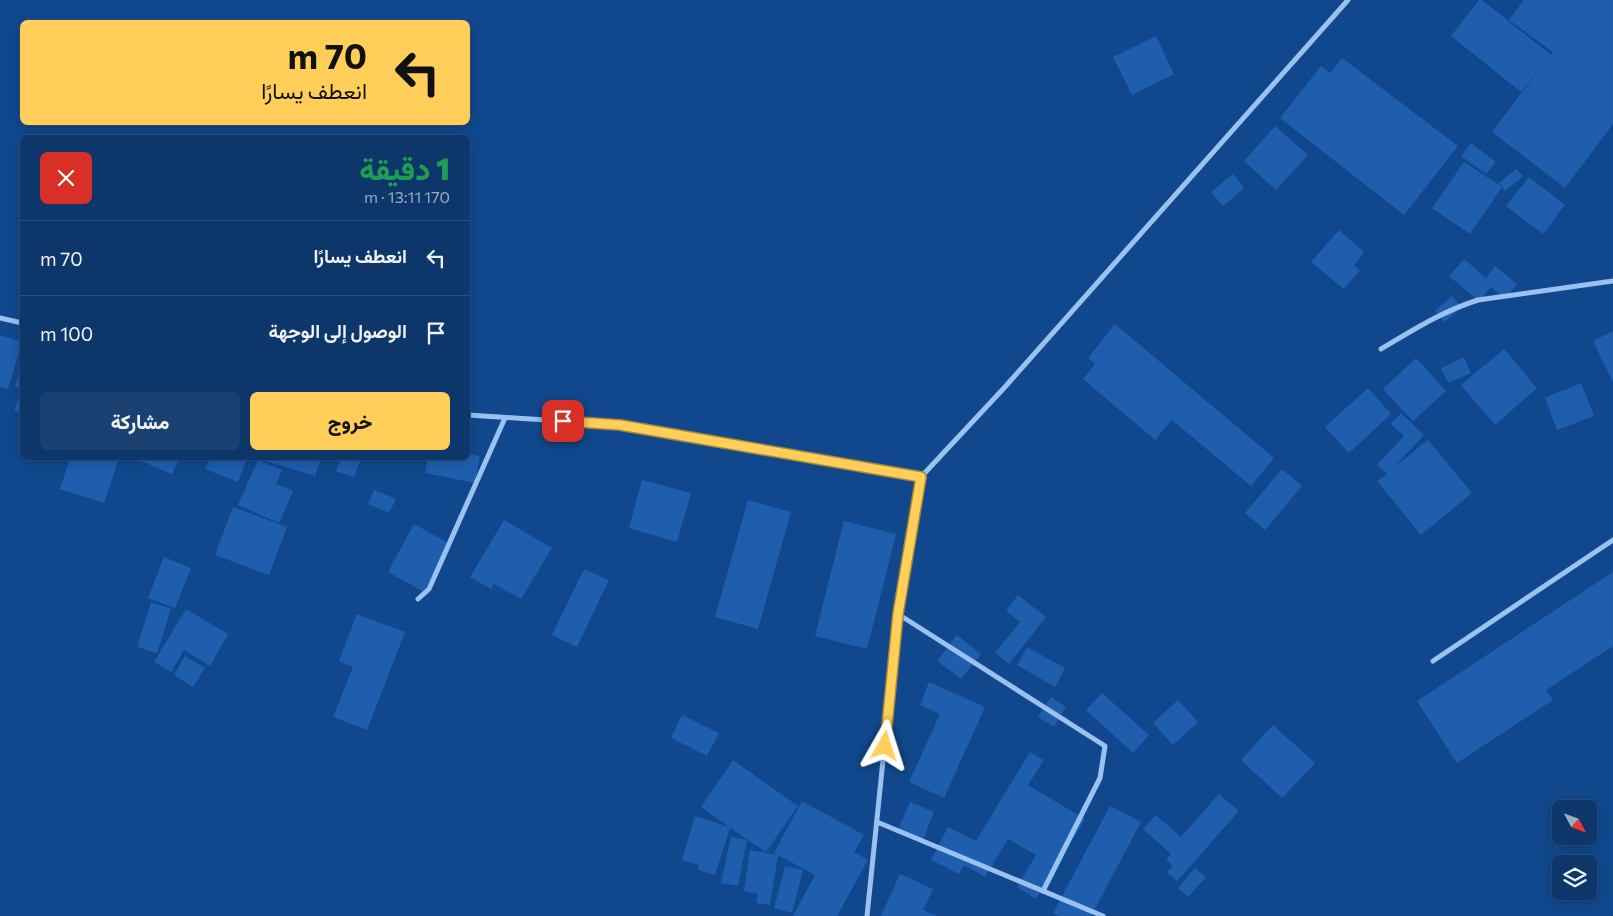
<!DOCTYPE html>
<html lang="ar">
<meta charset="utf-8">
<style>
body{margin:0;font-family:Commissioner,Vazirmatn,sans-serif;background:#1b4172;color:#f1f3f6;direction:rtl;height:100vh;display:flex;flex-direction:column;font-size:19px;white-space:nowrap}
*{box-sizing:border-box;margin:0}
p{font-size:16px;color:#9aabc1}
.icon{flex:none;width:28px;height:28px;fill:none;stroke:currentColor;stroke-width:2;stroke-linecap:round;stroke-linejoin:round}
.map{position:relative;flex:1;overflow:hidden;direction:ltr}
.side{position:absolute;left:20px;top:135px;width:450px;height:325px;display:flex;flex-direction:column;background:#0d366a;border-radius:8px;box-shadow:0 2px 12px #0003,0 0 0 1px #2d507e;direction:rtl}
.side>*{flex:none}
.hud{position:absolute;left:20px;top:20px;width:450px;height:105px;border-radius:8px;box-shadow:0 2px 12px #0003,0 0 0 1px #2d507e;direction:rtl;background:#ffcf5a;color:#111;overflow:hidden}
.needle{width:32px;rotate:131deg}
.controls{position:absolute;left:1552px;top:800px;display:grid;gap:10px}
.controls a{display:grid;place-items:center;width:45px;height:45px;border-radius:8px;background:#0d366a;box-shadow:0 2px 12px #0003,0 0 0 1px #2d507e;font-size:25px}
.pin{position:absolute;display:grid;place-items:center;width:42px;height:42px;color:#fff;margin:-21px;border-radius:10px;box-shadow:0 2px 8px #0006}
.me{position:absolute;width:55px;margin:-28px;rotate:6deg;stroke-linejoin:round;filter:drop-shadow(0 0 4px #0008)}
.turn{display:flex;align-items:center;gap:18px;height:105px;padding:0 20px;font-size:22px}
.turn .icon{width:65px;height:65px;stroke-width:2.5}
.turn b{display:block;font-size:35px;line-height:42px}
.round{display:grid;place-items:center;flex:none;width:52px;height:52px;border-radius:8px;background:#1b4172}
.overview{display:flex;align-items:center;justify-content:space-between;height:85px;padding:0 20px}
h1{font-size:30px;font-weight:800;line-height:38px;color:#1e9e55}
.primary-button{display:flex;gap:10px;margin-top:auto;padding:10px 20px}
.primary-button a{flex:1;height:58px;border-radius:8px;background:#ffcf5a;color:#111;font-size:20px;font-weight:800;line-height:58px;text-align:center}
.primary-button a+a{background:#1b4172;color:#f1f3f6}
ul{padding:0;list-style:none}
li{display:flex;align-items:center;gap:15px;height:75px;padding:0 20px;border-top:1px solid #2d507e}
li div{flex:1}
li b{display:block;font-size:19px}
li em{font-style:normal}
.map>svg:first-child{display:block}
.building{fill:#1e5ead}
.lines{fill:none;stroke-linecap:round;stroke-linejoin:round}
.minor{stroke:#99c1f2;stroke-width:5}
.route-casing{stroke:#a6873a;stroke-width:12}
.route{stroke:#ffcf5a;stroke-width:9}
</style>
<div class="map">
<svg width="1613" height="916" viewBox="0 0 1613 916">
<rect width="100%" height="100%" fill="#11488d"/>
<g class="building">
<path d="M1479 0H1482L1551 55 1553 52 1509 20 1524 0H1613V124L1565 188 1492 132 1542 66 1521 92 1451 36Z"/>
<path d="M1156 36 1174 74 1132 95 1113 57Z"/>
<path d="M1342 58 1458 146 1404 215 1280 118 1321 66 1330 73Z"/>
<path d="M1275 126 1308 155 1276 190 1244 161Z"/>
<path d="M1471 143 1496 162 1486 174 1461 156Z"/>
<path d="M1464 162 1502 187 1470 234 1432 208Z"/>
<path d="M1516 169 1523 176 1505 191 1499 183Z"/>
<path d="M1233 174 1244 188 1223 206 1211 192Z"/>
<path d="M1529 177 1565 205 1543 234 1506 206Z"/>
<path d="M1339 230 1364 252 1354 265 1360 270 1344 289 1311 262Z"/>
<path d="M1464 259 1486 278 1495 266 1517 284 1505 299 1491 287 1479 301 1449 276Z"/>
<path d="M1452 296 1461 307 1445 322 1435 311Z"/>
<path d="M1115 324 1274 458 1251 486 1172 420 1155 440 1083 379 1095 364 1088 358Z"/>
<path d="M1613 331V382L1593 341Z"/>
<path d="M0 335 22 342 8 389 0 387Z"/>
<path d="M1504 349 1537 388 1495 425 1461 385Z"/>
<path d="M1464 357 1471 373 1448 383 1441 368Z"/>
<path d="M1416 358 1446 391 1413 421 1383 389Z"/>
<path d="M22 366V389L15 386Z"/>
<path d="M1581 383 1594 416 1557 430 1545 398Z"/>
<path d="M1368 388 1391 414 1349 453 1325 427Z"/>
<path d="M20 394 22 395V414L14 410Z"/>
<path d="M1401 413 1424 435 1394 467 1428 440 1472 493 1421 535 1377 481 1387 474 1377 465 1404 436 1391 424Z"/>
<path d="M468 454 480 456 475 483 425 473 428 458H468Z"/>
<path d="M70 458H107L118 461 104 503 60 489Z"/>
<path d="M133 458H179L172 474Z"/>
<path d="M210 458H321L315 476 255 458 256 459 255 461 247 458 238 482 205 469Z"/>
<path d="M341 458H361L354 477 336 471Z"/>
<path d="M258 460 282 470 276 484 293 491 279 523 238 505Z"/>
<path d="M1282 469 1302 486 1265 530 1245 513Z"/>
<path d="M642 480 691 493 677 542 629 528Z"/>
<path d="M374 490 396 499 389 513 368 504Z"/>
<path d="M748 500 791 512 758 629 715 617Z"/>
<path d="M233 507 287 527 269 575 215 555Z"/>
<path d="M504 520 552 548 521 599 494 584 491 589 470 577Z"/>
<path d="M844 521 896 534 867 649 815 636Z"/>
<path d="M414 524 450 544 424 592 388 572Z"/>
<path d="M164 557 191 568 175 608 148 598Z"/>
<path d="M584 569 609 580 577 647 552 635Z"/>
<path d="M1613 572V646L1546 690 1553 700 1457 763 1417 701Z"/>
<path d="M1018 595 1046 617 1009 664 995 653 1020 622 1006 611Z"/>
<path d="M151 602 171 609 157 653 137 647Z"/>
<path d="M186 609 228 634 210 666 184 650 171 672 154 662Z"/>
<path d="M357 614 405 632 367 730 333 717 353 667 339 661Z"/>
<path d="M957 635 981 654 961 679 937 661Z"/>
<path d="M1027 647 1065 668 1055 687 1017 665Z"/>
<path d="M185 656 205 668 193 687 174 675Z"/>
<path d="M929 682 985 707 944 798 909 782 940 714 920 705Z"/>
<path d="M1102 693 1149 735 1133 753 1086 710Z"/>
<path d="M1051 697 1066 707 1054 727 1038 717Z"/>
<path d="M1178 700 1198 722 1173 745 1153 723Z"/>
<path d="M682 715 719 733 707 756 671 738Z"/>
<path d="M1273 725 1315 763 1282 798 1241 760Z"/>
<path d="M1030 752 1044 760 1028 785 1085 819 1036 899 1017 887 1036 855 1008 839 985 877 964 865 959 874 931 860 948 827 976 841Z"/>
<path d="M733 760 798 806 766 852 730 828 715 875 698 870 699 865 682 860 695 816 729 827 701 807Z"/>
<path d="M1219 794 1239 811 1177 881 1167 872 1173 866 1166 859 1171 854 1143 829 1156 815 1181 837Z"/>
<path d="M802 801 864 835 854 852 868 860 837 916H793L815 875 778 855 770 905 756 903 758 894 744 891 750 850 777 855 774 853Z"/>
<path d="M910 802 934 812 922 842 897 832Z"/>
<path d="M1110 806 1141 822 1091 916H1059L1053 913Z"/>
<path d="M731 837 747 840 738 886 721 883Z"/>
<path d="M785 866 803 870 792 913 774 908Z"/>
<path d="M1195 868 1206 877 1188 897 1178 888Z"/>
<path d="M900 874 933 889 923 910 937 916H881Z"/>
</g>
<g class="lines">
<g class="minor">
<path d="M0 318 22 323"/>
<path d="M1381 349C1413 330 1443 311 1478 300L1613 281"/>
<path d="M468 415 621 425 921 477 1004 388 1348 0"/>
<path d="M418 599 429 589 505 418"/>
<path d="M898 614 1105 746 1100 778 1043 891"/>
<path d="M1433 661 1613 540"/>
<path d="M877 822 1103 916"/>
<path d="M867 916 898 614 921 477"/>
</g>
</g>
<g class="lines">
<defs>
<path id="route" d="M563 421 620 425 921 477 898 614 885 746"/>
</defs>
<use href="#route" class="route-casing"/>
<use href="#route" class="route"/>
</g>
</svg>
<div class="controls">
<a><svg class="needle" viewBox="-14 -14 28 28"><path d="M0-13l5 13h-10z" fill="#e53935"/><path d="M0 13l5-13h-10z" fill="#9aabc1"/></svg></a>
<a><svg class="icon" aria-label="layers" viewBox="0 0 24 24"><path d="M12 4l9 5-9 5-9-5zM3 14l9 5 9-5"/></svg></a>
</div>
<div class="pin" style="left:563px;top:421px;background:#d93025"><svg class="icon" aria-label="arrive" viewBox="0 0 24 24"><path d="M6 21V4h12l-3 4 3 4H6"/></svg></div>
<svg class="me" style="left:885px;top:746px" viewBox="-20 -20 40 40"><path d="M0-17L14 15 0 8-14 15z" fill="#ffcf5a" stroke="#fff" stroke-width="4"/></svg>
<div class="hud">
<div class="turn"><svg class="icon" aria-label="left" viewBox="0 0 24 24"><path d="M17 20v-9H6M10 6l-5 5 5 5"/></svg><div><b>70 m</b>انعطف يسارًا</div></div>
</div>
<section class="side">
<div class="overview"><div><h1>1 دقيقة</h1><p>170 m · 13:11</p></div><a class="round" style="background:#d93025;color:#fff"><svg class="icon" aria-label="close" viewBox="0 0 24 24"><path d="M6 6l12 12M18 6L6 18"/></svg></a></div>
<ul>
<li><svg class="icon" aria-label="left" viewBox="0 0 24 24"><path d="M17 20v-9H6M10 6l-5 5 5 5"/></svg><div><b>انعطف يسارًا</b></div><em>70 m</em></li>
<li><svg class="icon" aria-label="arrive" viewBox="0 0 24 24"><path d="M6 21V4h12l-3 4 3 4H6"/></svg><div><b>الوصول إلى الوجهة</b></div><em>100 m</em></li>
</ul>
<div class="primary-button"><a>خروج</a><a>مشاركة</a></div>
</section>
</div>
